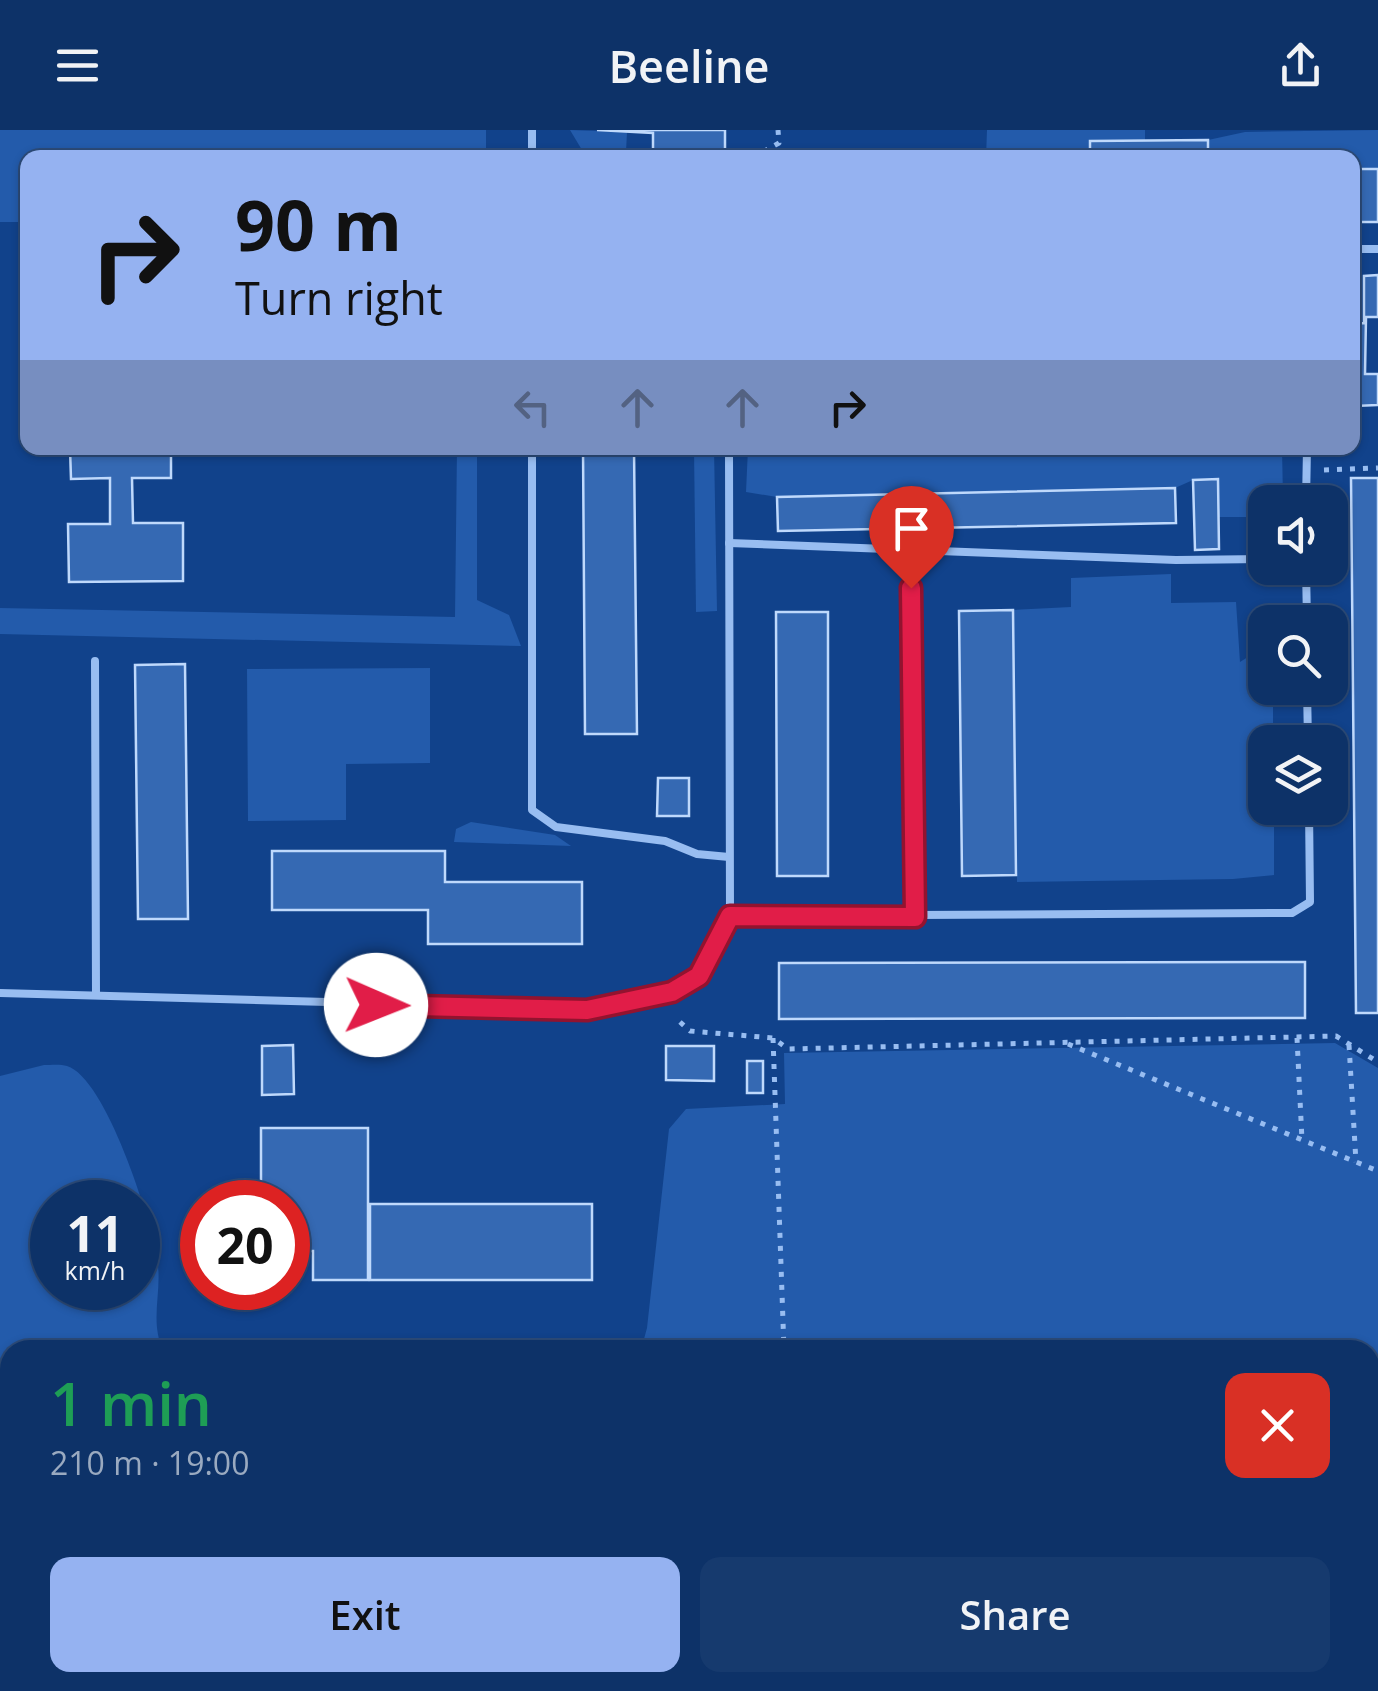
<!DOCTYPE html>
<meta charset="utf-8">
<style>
body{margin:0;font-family:"Open Sans",sans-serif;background:#163a6e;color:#f1f3f6;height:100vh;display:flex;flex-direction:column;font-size:38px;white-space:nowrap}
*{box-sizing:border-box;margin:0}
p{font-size:32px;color:#9aaac0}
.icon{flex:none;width:55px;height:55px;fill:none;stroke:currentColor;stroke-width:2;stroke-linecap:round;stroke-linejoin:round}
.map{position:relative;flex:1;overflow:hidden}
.drawer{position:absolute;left:0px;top:1210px;width:1380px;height:352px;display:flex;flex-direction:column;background:#0d3268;border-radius:30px 30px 0 0;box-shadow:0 2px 8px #0004,0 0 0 2px #2d4d7c}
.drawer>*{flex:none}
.guide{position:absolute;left:20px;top:20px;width:1340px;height:305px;border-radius:20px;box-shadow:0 2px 8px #0004,0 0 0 2px #2d4d7c;background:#95b2f1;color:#111;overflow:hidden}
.tools{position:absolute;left:1248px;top:355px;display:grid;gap:20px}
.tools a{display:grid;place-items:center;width:100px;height:100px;border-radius:20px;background:#0d3268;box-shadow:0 2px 8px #0004,0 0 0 2px #2d4d7c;font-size:50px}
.speed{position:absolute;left:30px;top:1050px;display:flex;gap:20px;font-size:50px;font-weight:700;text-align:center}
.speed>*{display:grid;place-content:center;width:130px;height:130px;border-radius:50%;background:#0d3268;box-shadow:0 2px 8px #0004,0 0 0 2px #2d4d7c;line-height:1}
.speed small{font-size:25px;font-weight:400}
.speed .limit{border:15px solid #d22;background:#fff;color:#111}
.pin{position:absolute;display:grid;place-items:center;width:85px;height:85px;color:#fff;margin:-102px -42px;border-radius:50% 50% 50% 0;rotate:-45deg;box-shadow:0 0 10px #0007}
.pin .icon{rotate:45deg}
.me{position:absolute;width:110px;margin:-55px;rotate:91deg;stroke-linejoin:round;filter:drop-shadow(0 0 8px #0008)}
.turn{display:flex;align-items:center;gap:35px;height:210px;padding:0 50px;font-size:45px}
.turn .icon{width:130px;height:130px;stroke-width:2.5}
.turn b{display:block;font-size:70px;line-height:85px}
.lanes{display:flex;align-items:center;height:95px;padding:0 50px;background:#0003;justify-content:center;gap:50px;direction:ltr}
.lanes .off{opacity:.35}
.round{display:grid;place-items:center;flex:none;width:105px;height:105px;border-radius:20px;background:#163a6e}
.summary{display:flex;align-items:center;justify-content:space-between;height:170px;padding:0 50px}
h1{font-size:60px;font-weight:600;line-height:75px;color:#1e9e55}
.action{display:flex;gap:20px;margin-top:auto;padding:20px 50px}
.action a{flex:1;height:115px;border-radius:20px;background:#95b2f1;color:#111;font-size:40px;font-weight:600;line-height:115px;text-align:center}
.action a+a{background:#163a6e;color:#f1f3f6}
header{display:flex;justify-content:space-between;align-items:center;height:130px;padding:0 50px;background:#0d3268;font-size:45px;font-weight:600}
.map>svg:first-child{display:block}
.green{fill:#235bab;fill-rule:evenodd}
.building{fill:#3569b3;stroke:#bfd9fc;stroke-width:2.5}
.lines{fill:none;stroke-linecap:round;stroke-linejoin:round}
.path{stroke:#98bdf1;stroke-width:5;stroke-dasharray:5 8;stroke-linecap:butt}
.lane{stroke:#98bdf1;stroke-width:8}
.street{stroke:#98bdf1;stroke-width:10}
.route-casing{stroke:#92132f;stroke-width:25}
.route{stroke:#e11d48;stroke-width:18}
</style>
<header><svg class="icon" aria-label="menu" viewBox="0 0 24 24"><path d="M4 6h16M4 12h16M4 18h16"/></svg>Beeline<svg class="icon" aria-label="share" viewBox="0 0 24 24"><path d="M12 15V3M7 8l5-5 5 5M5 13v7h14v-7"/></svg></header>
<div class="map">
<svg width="1378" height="1561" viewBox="0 0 1378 1561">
<rect width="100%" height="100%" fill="#11428b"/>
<g class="green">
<path d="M0 0H486V27L28 28 27 92H0Z"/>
<path d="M570 0 627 2 626 22 582 20Z"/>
<path d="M987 0H1145V11H1090V27L986 28Z"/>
<path d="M1378 0V39H1353L1352 28 1208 27V10L1245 2Z"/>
<path d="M935 18 934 27H773L788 23Z"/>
<path d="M457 318H477V470L509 485 521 516 0 504V478L455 487Z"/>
<path d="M694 318H714L717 481 696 482Z"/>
<path d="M748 318H1282L1283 368 1249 371 1248 387H1219L1217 349 1193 350 1175 358 777 367 746 362Z"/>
<path d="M1171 444V473L1236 472 1240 532 1265 516V558H1273V612H1265V678H1274V745L1233 749 1017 752 1013 480 1071 477V448Z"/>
<path d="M430 538V633L346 634V690L248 691 247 539Z"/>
<path d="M471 692 555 705 571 716 454 712 456 699Z"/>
<path d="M1335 913 1378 938V1232L1370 1238V1220H641L647 1198 669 999 686 979 785 974 784 923Z"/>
<path d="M44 935C51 935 61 934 67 936 106 948 151 1090 157 1129 163 1160 149 1190 163 1220H10V1475L0 1471V946ZM52 1072H138V1158H52Z"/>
<path d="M301 1553V1552L467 1553V1561H301Z"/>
<rect x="923" y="1553" width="119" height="8"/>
</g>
<g class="building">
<path d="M597 0H725V23H701V28H653V3Z"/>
<path d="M1208 10V28H1090V11Z"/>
<rect x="1352" y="39" width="26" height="53"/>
<path d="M1378 145V187H1366L1365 244H1378V275L1355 276 1352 194 1364 193V146Z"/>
<path d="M70 318H297V323L171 324V348H132L133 393H183V451L69 452 68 394H110V348L71 349Z"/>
<path d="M583 318H634L637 604H585Z"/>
<path d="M1351 348H1378V883H1356Z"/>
<path d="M1218 349 1219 419 1195 420 1193 350Z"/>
<path d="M1175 358 1176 393 778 401 777 367Z"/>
<path d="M1013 480 1016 745 962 746 959 481Z"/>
<path d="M776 482H828V746H777Z"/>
<path d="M185 534 188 789H138L135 535Z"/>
<path d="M658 648H689V686H657Z"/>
<path d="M272 721H445V752H582V814H428V780H272Z"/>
<path d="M1305 832V888L779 889V833Z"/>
<path d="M293 915 294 964 262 965V916Z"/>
<path d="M666 916H714V951L666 950Z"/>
<rect x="747" y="931" width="16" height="32"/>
<path d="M261 998H368V1150H313V1121H288V1072H261Z"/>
<rect x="370" y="1074" width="222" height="76"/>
<rect x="1370" y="1432" width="8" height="66"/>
<path d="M533 1552H728L727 1561H533Z"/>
</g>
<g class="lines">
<g class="path">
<path d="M752 28 779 13 778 0"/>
<path d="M1324 340 1378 338"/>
<path d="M680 892 690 901 773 908 788 919 1336 906 1378 932"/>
<path d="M773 908 784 1220"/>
<path d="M1297 908 1302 1010"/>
<path d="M1068 914 1378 1041"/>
<path d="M1349 915 1356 1032"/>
</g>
<g class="lane">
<path d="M532 0V28"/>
<path d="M1352 119H1378"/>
<path d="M532 318V680L556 697 665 711 697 724 729 727"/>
<path d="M1306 372 1307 318"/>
<path d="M729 413 1176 430 1265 429"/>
<path d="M911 422 915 787"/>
<path d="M1306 438 1307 492"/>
<path d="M95 531 96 864"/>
<path d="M1307 558 1308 612"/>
<path d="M730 786 1292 783 1310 772 1309 678"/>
<path d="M0 863 587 879 672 862 699 846 730 786 729 318"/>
<path d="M0 1518H10"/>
<path d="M295 1552V1561"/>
<path d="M226 1561 227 1552"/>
<path d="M837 1561V1552"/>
</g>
<g class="street">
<path d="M1370 1271 1378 1265"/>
<path d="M1068 1552V1561"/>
</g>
</g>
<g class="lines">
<defs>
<path id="route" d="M376 875 587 880 672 862 699 846 730 786 915 787 911 458"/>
</defs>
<use href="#route" class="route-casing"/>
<use href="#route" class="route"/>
</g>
</svg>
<div class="tools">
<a><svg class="icon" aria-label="sound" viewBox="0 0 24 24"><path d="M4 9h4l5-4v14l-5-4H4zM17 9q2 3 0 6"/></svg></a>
<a><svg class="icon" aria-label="search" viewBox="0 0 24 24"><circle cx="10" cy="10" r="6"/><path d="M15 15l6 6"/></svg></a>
<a><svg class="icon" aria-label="layers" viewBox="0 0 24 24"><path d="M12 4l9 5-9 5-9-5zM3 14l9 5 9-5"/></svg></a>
</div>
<div class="speed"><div>11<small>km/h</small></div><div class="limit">20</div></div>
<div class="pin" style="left:911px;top:458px;background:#d93025"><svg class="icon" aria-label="arrive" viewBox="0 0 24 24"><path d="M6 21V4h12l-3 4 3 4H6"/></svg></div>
<svg class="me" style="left:376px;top:875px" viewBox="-20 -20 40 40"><circle r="19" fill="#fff"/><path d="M0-13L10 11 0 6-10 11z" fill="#e11d48"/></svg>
<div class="guide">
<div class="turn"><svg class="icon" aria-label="right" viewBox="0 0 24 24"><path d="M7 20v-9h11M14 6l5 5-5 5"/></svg><div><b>90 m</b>Turn right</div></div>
<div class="lanes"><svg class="icon off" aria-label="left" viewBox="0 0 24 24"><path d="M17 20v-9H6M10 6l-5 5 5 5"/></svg><svg class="icon off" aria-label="ahead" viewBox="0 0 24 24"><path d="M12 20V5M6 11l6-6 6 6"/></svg><svg class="icon off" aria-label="ahead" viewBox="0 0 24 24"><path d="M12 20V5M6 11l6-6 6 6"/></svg><svg class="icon" aria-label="right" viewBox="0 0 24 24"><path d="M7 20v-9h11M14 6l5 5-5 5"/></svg></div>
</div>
<section class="drawer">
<div class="summary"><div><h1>1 min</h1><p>210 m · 19:00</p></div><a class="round" style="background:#d93025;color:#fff"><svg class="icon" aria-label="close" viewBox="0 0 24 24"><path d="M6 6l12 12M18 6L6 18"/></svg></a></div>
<div class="action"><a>Exit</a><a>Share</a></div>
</section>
</div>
